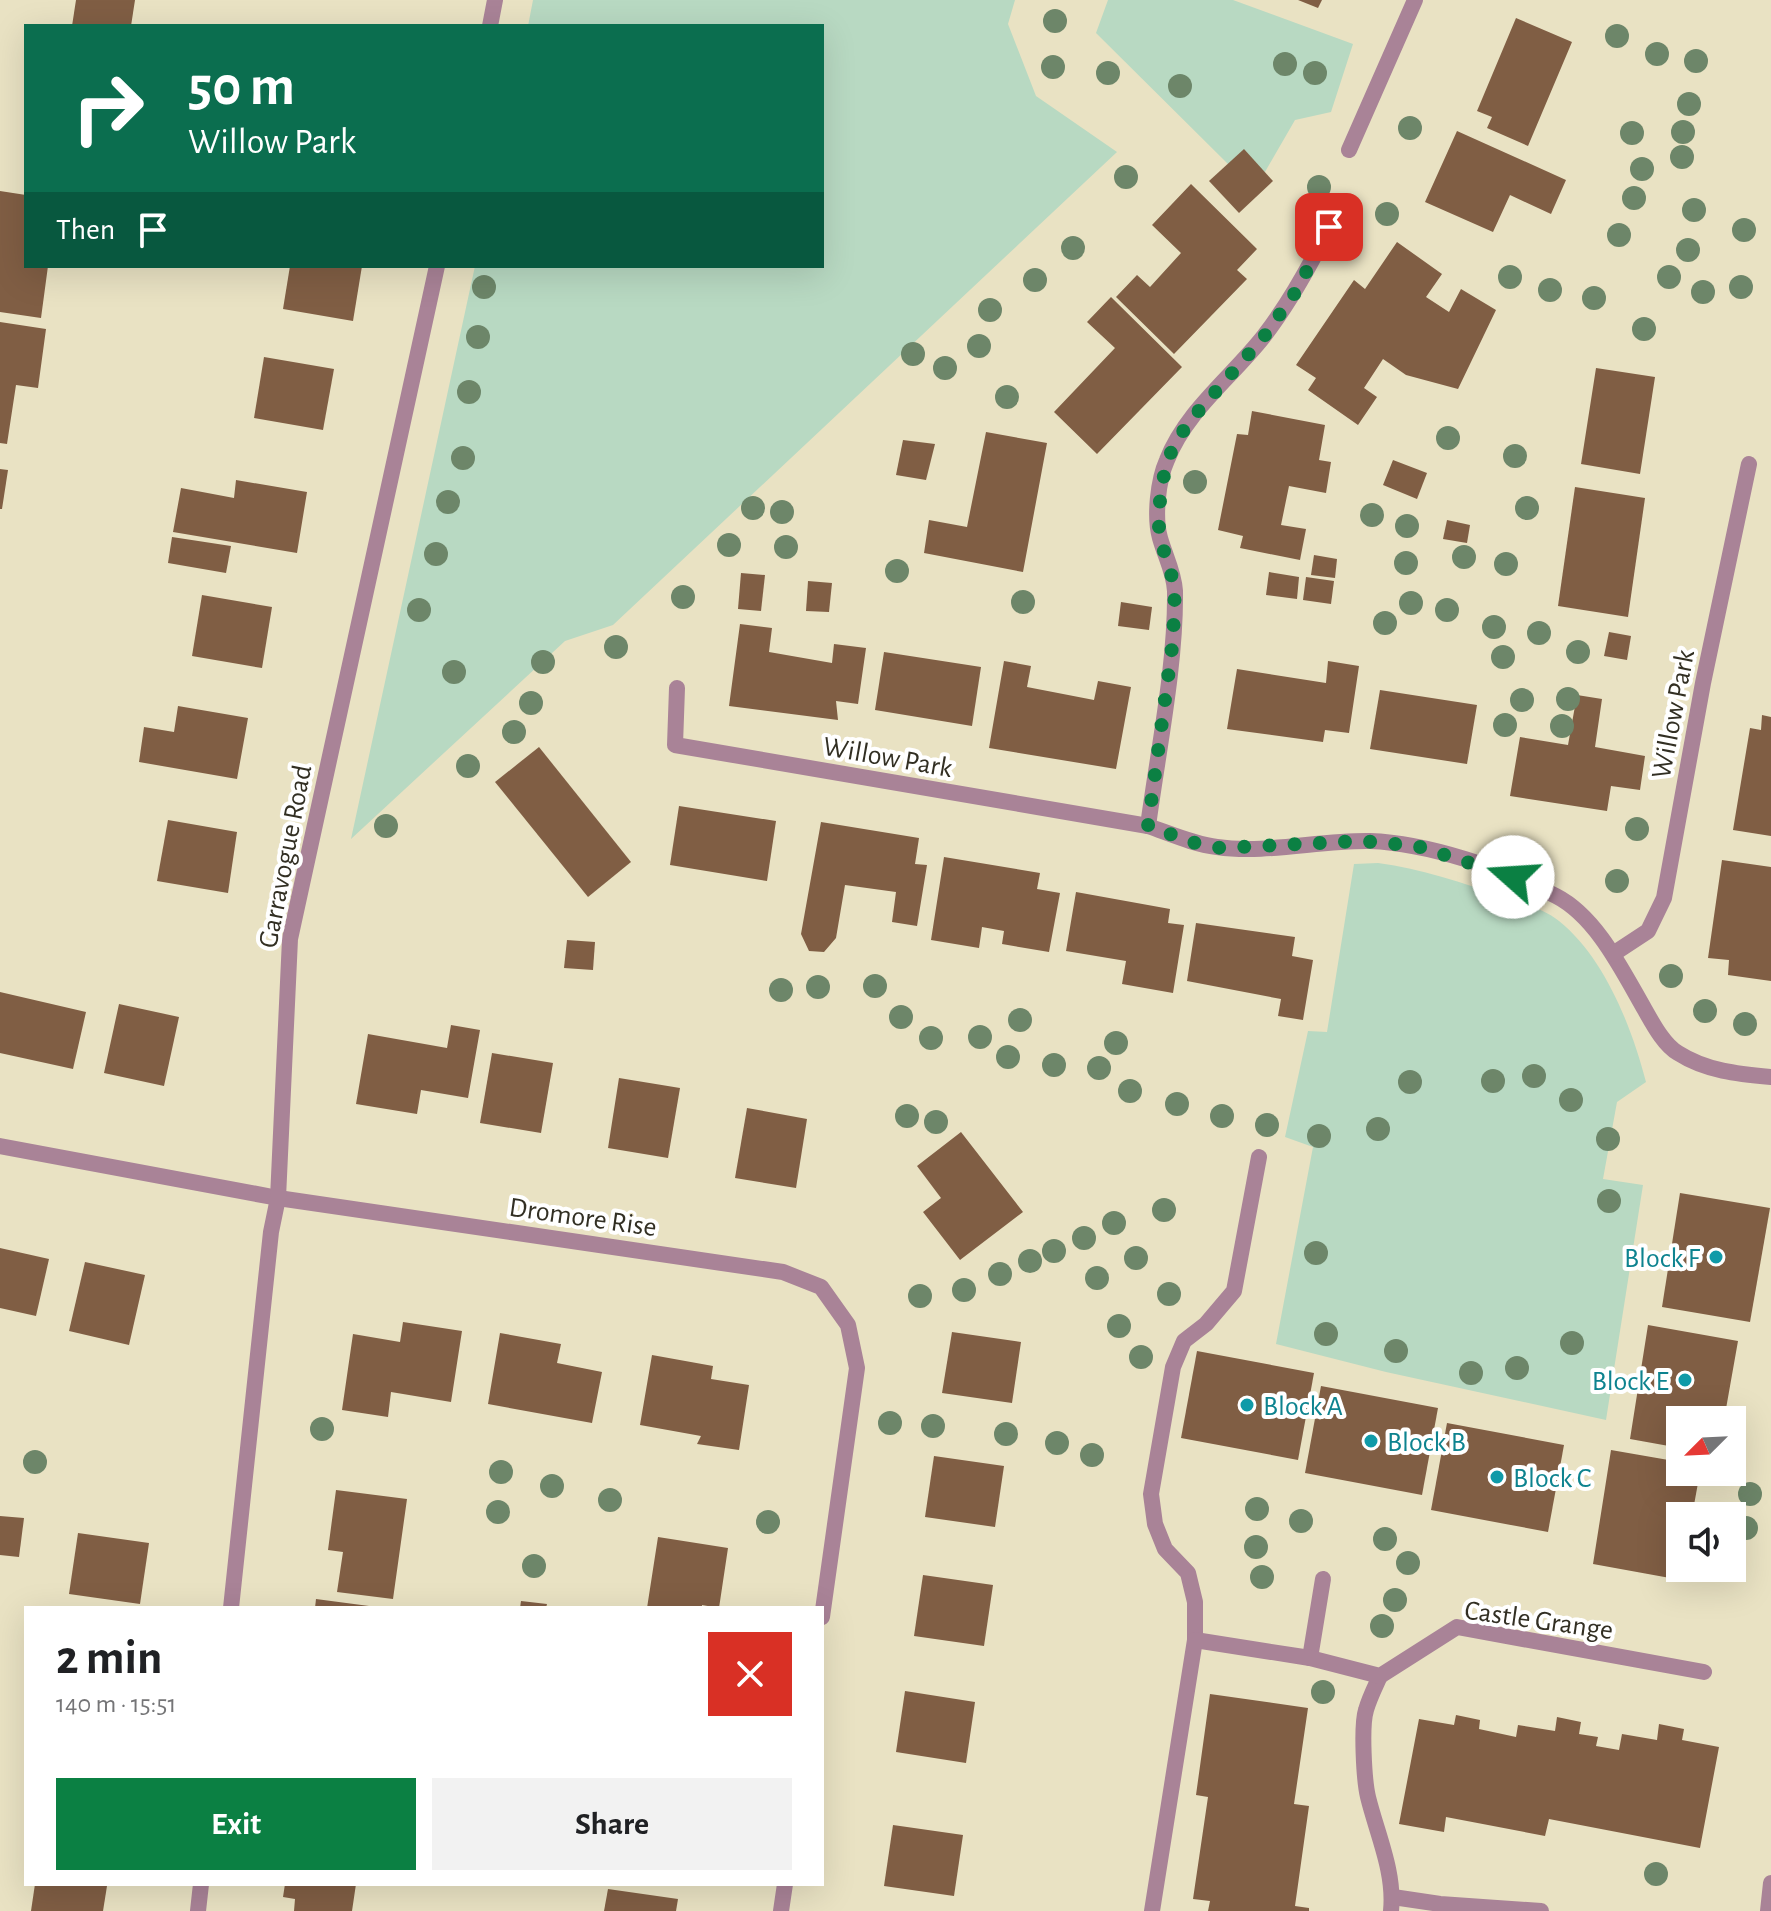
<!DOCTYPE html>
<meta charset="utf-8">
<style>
body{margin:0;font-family:"Alegreya Sans",sans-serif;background:#f2f2f2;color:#202124;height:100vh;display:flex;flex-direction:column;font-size:30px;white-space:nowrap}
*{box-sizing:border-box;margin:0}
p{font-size:26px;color:#757577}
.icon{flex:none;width:44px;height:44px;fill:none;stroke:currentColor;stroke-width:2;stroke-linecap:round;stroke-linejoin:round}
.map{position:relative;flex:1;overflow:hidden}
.drawer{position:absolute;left:24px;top:1606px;width:800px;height:280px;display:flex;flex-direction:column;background:#fff;border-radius:0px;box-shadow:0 8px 32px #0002}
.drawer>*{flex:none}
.guide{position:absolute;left:24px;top:24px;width:800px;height:244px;border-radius:0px;box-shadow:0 8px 32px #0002;background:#0b6e4f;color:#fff;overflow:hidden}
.needle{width:52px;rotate:246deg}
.controls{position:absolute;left:1666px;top:1406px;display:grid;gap:16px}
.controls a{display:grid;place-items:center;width:80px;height:80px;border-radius:0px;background:#fff;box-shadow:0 8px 32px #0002;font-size:40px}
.pin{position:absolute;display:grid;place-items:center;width:68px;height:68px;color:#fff;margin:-34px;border-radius:16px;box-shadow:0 4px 12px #0006}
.me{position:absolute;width:88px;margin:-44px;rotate:289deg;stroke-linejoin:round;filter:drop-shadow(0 0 6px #0008)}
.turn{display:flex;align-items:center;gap:28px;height:168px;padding:0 32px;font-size:36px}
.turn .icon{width:104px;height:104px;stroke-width:2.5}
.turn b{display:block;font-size:56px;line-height:68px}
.then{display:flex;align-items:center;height:76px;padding:0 32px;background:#0003;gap:16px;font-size:30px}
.round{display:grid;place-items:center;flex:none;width:84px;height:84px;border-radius:0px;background:#f2f2f2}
.summary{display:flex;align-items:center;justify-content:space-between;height:136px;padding:0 32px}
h1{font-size:48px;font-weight:700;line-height:60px}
.cta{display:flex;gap:16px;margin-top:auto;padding:16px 32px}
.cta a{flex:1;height:92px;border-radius:0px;background:#0b8043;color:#fff;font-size:32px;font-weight:700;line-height:92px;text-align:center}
.cta a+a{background:#f2f2f2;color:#202124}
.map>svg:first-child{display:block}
.green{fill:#b8d9c2}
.building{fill:#805e44}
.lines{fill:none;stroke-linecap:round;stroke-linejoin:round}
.minor{stroke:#a98397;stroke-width:16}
.tertiary{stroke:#a98397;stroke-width:16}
.tree{fill:#6d8669}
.route{stroke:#0b8043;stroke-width:14;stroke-dasharray:0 25.2}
.culture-dot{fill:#0f9aa8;stroke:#fff;stroke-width:3}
.labels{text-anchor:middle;stroke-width:8;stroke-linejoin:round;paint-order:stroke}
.street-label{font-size:28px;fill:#322f23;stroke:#fff}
.culture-label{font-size:28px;fill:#0d838f;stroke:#fff;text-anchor:start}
</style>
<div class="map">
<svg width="1771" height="1911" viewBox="0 0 1771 1911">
<rect width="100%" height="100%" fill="#e9e2c3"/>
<g class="green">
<path d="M533 0H1015L1008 24 1036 96 1117 152 613 625 565 641 351 839 475 266H822V26H528Z"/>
<path d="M1108 0H1233L1353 44 1331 112 1295 120 1262 177 1229 165 1096 33Z"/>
<path d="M1378 863C1422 869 1461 882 1503 897 1521 903 1544 909 1559 921 1605 958 1632 1028 1646 1082L1617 1102 1603 1179 1643 1185 1606 1420 1386 1372 1276 1344 1313 1147 1285 1137 1308 1031 1327 1032 1354 864Z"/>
</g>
<g class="building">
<path d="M76 0H135L131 26H72Z"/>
<path d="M1298 0H1322L1318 8Z"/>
<path d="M1516 18 1572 42 1528 146 1487 128 1492 117 1477 111Z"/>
<path d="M1457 131 1566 180 1551 214 1510 195 1493 232 1425 202Z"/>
<path d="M1244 149 1273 181 1239 213 1209 181Z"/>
<path d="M1191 184 1257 249 1237 270 1247 279 1174 354 1116 297 1137 275 1150 287 1181 253 1152 225Z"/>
<path d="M0 191 26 195V266H48L41 318 0 312Z"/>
<path d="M1397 242 1442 274 1426 297 1449 312 1461 289 1496 310 1458 389 1406 375 1383 359 1364 388 1377 397 1358 425 1308 390 1316 378 1296 365 1354 280 1365 289Z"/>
<path d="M290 266H362L353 321 283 309Z"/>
<path d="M1111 297 1182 367 1097 454 1054 412 1115 348 1087 322Z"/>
<path d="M0 322 46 329 38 388 16 385 7 444 0 443Z"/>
<path d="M264 357 334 369 323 430 254 418Z"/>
<path d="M1596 368 1655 377 1640 474 1581 464Z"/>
<path d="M1252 411 1325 425 1319 460 1331 462 1326 493 1289 486 1281 525 1306 529 1300 560 1240 548 1243 536 1218 530 1237 434 1248 435Z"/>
<path d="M986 432 1047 443 1023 572 924 553 929 520 967 527Z"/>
<path d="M903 440 935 444 926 480 896 475Z"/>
<path d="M1393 460 1427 473 1417 499 1383 485Z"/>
<path d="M0 469 8 470 2 509H0Z"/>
<path d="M236 480 307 492 297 553 173 532 181 488 234 498Z"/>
<path d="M1575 487 1645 498 1628 617 1558 606Z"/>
<path d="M1447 520 1470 525 1467 543 1443 539Z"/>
<path d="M172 537 231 546 226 573 168 563Z"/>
<path d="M1314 555 1337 559 1335 578 1311 575Z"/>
<path d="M1269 572 1299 577 1297 599 1266 595Z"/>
<path d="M741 573 765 575 761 611 738 609Z"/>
<path d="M1306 577 1334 581 1331 604 1303 600Z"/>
<path d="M808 581 832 583 829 612 806 611Z"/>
<path d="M202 595 272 607 262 668 192 656Z"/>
<path d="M1121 602 1152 607 1149 630 1118 626Z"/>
<path d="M740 624 772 628 769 652 832 663 834 644 866 648 858 704 836 701 838 720 729 706Z"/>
<path d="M1609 632 1631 636 1627 660 1604 656Z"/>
<path d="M884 652 981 667 972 726 875 710Z"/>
<path d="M1004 661 1031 666 1027 687 1094 700 1098 681 1131 687 1116 769 989 748Z"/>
<path d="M1328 661 1359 666 1349 733 1325 730 1323 742 1227 729 1237 669 1326 683Z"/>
<path d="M1380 690 1477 705 1467 764 1370 749Z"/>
<path d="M1577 695 1602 699 1595 747 1645 756 1640 790 1611 786 1607 811 1510 796 1520 737 1568 745Z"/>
<path d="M178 706 248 718 237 779 139 762 144 727 174 732Z"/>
<path d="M1762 715 1771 717V836L1733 830 1750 728 1761 730Z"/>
<path d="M539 747 631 862 588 897 495 782Z"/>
<path d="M679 806 776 821 767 881 670 865Z"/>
<path d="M168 820 237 832 228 893 157 881Z"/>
<path d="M821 822 919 838 915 864 927 865 917 926 892 922 896 892 845 885 836 938 824 952 809 951 801 934Z"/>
<path d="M944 857 1040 873 1037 889 1060 893 1049 952 1002 944 1004 931 982 927 979 948 931 940Z"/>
<path d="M1722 860 1771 867V981L1728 975 1729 960 1708 958Z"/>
<path d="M1076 892 1170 909 1168 923 1184 925 1173 993 1122 984 1126 961 1066 951Z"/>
<path d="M1196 923 1295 937 1292 956 1313 960 1303 1020 1278 1016 1281 999 1187 981Z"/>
<path d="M567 940 595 942 593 970 564 968Z"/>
<path d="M0 992 86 1012 73 1069 0 1053Z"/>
<path d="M119 1004 179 1017 164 1086 104 1073Z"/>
<path d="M451 1025 480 1030 468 1098 421 1090 417 1114 356 1104 368 1034 447 1048Z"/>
<path d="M492 1053 553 1063 541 1133 480 1123Z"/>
<path d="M619 1078 680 1088 668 1158 608 1148Z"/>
<path d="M747 1108 807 1119 796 1188 735 1178Z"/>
<path d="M961 1132 1023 1212 960 1260 923 1212 941 1198 917 1166Z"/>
<path d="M1680 1193 1770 1208 1750 1322 1662 1307Z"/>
<path d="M0 1248 49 1259 36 1316 0 1308Z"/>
<path d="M85 1262 145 1275 129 1345 69 1331Z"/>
<path d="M403 1322 462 1331 451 1402 391 1392 388 1417 342 1410 353 1334 400 1342Z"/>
<path d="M1648 1325 1738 1341 1724 1420H1680V1448L1630 1439Z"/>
<path d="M952 1332 1021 1342 1012 1403 942 1393Z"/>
<path d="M500 1333 561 1344 557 1363 602 1372 592 1423 488 1404Z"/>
<path d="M1197 1351 1314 1373 1298 1460 1181 1438Z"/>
<path d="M652 1355 713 1366 711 1379 749 1385 739 1450 697 1444 701 1436 640 1425Z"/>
<path d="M1321 1386 1438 1408 1422 1495 1305 1473Z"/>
<path d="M1447 1423 1564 1445 1548 1532 1431 1510Z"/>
<path d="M1611 1450 1680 1462V1472H1700L1692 1516H1680V1568H1683L1681 1580 1593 1564Z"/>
<path d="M934 1456 1004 1466 995 1527 925 1517Z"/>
<path d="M336 1490 407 1499 393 1599 337 1592 343 1552 328 1550Z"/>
<path d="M0 1516 24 1518 19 1557 0 1555Z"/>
<path d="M78 1533 149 1543 140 1604 69 1594Z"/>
<path d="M658 1537 728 1548 719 1608 702 1605V1608H647Z"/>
<path d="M923 1575 993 1585 984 1646 914 1636Z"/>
<path d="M316 1599 369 1606V1608H315Z"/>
<path d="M521 1601 547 1604 546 1608H520Z"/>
<path d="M905 1691 975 1702 966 1763 896 1752Z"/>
<path d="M1210 1694 1308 1708 1294 1804 1309 1806 1295 1906 1309 1908V1911H1208L1210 1901 1193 1899 1208 1797 1196 1795Z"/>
<path d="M1456 1715 1480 1720 1479 1729 1516 1737 1518 1725 1555 1731 1557 1717 1581 1722 1579 1734 1598 1737 1596 1746 1619 1750 1622 1734 1657 1740 1659 1724 1684 1729 1682 1740 1719 1747 1700 1848 1549 1819 1545 1836 1446 1817 1444 1832 1399 1824 1419 1719 1454 1725Z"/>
<path d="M893 1825 963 1835 954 1896 884 1886Z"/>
<path d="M35 1884 107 1886 103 1911H31Z"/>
<path d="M285 1884H356L352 1911H294L295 1899 283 1897Z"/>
<path d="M608 1889 678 1899 676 1911H604Z"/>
</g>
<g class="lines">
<g class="minor">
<path d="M490 26 495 0"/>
<path d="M1349 150 1415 0"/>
<path d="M677 688 675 745 1148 826C1171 834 1193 844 1217 847 1266 854 1320 840 1370 841 1427 843 1505 869 1556 896 1597 917 1623 972 1645 1010 1653 1024 1664 1045 1678 1053 1706 1071 1738 1074 1771 1077"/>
<path d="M1148 826C1158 751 1176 665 1175 591 1174 572 1165 556 1160 538 1154 517 1158 480 1167 460 1186 411 1232 377 1264 336 1290 302 1310 266 1329 227"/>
<path d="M1613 954 1648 931 1664 898 1703 683 1749 464"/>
<path d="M0 1146 278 1198 783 1272 821 1287 848 1325 857 1368 822 1617"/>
<path d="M231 1608 271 1232 278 1198 290 939 437 266"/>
<path d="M1195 1640V1602L1188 1573 1165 1549 1155 1524 1151 1494 1173 1367 1184 1341 1206 1324 1234 1291 1259 1157"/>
<path d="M1310 1658 1323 1579"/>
<path d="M1380 1676C1375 1687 1369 1699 1366 1710 1361 1726 1364 1780 1368 1797 1377 1834 1395 1872 1391 1911"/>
<path d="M1393 1897 1440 1904 1541 1911"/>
<path d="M198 1911 201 1884"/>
<path d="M781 1911 785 1884"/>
<path d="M1152 1911 1195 1640 1310 1658 1380 1676 1457 1627 1704 1672"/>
</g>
<path class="tertiary" d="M1768 1911 1771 1883"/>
</g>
<g class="tree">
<circle cx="1055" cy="21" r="12"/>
<circle cx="1617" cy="36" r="12"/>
<circle cx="1657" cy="54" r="12"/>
<circle cx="1696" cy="61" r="12"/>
<circle cx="1285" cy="64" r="12"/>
<circle cx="1053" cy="67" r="12"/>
<circle cx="1108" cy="73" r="12"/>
<circle cx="1315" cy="73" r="12"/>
<circle cx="1180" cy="86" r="12"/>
<circle cx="1689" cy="104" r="12"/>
<circle cx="1410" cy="128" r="12"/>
<circle cx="1683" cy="132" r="12"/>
<circle cx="1632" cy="133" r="12"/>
<circle cx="1682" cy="157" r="12"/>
<circle cx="1642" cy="169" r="12"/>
<circle cx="1126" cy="177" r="12"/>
<circle cx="1319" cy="187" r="12"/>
<circle cx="1634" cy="198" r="12"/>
<circle cx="1694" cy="210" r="12"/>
<circle cx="1387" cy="214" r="12"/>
<circle cx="1744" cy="230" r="12"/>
<circle cx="1619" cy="235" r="12"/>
<circle cx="1073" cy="248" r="12"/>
<circle cx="1688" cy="250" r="12"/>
<circle cx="1510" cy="277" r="12"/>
<circle cx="1669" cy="277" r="12"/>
<circle cx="1035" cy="280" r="12"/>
<circle cx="484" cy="287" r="12"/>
<circle cx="1741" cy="287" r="12"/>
<circle cx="1550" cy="290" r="12"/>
<circle cx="1703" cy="292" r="12"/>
<circle cx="1594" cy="298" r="12"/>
<circle cx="990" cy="310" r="12"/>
<circle cx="1644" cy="329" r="12"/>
<circle cx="478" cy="337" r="12"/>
<circle cx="979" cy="346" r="12"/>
<circle cx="913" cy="354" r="12"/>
<circle cx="945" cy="368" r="12"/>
<circle cx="469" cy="392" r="12"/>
<circle cx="1007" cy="397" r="12"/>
<circle cx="1448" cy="438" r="12"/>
<circle cx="1515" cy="456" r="12"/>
<circle cx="463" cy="458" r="12"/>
<circle cx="1195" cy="482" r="12"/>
<circle cx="448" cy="502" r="12"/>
<circle cx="753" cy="508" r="12"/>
<circle cx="1527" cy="508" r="12"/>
<circle cx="782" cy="512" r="12"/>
<circle cx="1372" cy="515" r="12"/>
<circle cx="1407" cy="526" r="12"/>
<circle cx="729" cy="545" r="12"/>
<circle cx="786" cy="547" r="12"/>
<circle cx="436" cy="554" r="12"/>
<circle cx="1464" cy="557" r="12"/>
<circle cx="1406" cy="563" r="12"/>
<circle cx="1506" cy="564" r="12"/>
<circle cx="897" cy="571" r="12"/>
<circle cx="683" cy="597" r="12"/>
<circle cx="1023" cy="602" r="12"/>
<circle cx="1411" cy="603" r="12"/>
<circle cx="419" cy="610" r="12"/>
<circle cx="1447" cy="610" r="12"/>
<circle cx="1385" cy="623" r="12"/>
<circle cx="1494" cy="627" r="12"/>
<circle cx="1539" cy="633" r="12"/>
<circle cx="616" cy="647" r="12"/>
<circle cx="1578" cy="652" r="12"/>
<circle cx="1503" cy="657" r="12"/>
<circle cx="543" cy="662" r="12"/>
<circle cx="454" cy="672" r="12"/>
<circle cx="1568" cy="699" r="12"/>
<circle cx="1522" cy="700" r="12"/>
<circle cx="531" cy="703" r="12"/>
<circle cx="1505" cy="725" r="12"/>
<circle cx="1562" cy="726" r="12"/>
<circle cx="514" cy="732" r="12"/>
<circle cx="468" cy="766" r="12"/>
<circle cx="386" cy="826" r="12"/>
<circle cx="1637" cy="829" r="12"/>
<circle cx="1617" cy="881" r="12"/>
<circle cx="1671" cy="976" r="12"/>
<circle cx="875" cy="986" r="12"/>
<circle cx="818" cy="987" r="12"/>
<circle cx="781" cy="990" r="12"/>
<circle cx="1705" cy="1011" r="12"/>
<circle cx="901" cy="1017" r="12"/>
<circle cx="1020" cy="1020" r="12"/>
<circle cx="1745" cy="1024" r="12"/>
<circle cx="980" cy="1037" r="12"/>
<circle cx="931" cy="1038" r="12"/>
<circle cx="1116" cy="1043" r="12"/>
<circle cx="1008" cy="1057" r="12"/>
<circle cx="1054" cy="1065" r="12"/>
<circle cx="1099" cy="1068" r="12"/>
<circle cx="1534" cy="1076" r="12"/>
<circle cx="1493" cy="1081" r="12"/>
<circle cx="1410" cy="1082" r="12"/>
<circle cx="1130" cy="1091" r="12"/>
<circle cx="1571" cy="1100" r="12"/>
<circle cx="1177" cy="1104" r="12"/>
<circle cx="907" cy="1116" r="12"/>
<circle cx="1222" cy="1116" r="12"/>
<circle cx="936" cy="1122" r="12"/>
<circle cx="1267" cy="1125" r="12"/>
<circle cx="1378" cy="1129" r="12"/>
<circle cx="1319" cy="1136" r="12"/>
<circle cx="1608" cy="1139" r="12"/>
<circle cx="1609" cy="1201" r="12"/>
<circle cx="1164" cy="1210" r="12"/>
<circle cx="1114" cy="1223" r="12"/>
<circle cx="1084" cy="1238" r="12"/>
<circle cx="1054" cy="1251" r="12"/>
<circle cx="1316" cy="1253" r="12"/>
<circle cx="1136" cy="1258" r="12"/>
<circle cx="1030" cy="1261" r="12"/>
<circle cx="1000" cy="1274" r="12"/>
<circle cx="1097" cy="1278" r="12"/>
<circle cx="964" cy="1290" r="12"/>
<circle cx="1169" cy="1294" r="12"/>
<circle cx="920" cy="1296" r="12"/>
<circle cx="1119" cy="1326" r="12"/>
<circle cx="1326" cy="1334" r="12"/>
<circle cx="1572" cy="1343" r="12"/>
<circle cx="1396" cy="1351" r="12"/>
<circle cx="1141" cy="1357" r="12"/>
<circle cx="1517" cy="1368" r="12"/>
<circle cx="1471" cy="1373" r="12"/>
<circle cx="890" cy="1423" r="12"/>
<circle cx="933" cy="1426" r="12"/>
<circle cx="322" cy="1429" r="12"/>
<circle cx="1006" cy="1434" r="12"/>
<circle cx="1057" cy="1443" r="12"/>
<circle cx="1092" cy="1455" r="12"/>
<circle cx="35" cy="1462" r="12"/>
<circle cx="501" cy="1472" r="12"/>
<circle cx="552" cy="1486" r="12"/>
<circle cx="1750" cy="1494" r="12"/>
<circle cx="610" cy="1500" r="12"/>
<circle cx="1257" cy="1509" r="12"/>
<circle cx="498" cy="1512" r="12"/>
<circle cx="1301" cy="1521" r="12"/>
<circle cx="768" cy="1522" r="12"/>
<circle cx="1746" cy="1528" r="12"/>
<circle cx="1385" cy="1539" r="12"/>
<circle cx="1256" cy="1547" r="12"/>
<circle cx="1408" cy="1563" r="12"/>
<circle cx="534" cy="1566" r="12"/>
<circle cx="1262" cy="1577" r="12"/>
<circle cx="1395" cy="1600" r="12"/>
<circle cx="1382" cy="1626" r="12"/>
<circle cx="1323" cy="1692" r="12"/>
<circle cx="1656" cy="1874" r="12"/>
</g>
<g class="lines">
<path class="route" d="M1329 227 1297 290 1263 338 1195 415 1181 434 1166 462 1159 508V535L1175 587 1173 640 1148 826 1195 843 1221 848 1361 841 1417 846 1513 877"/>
</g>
<g class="culture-dot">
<circle cx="1716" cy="1257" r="8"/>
<circle cx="1685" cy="1380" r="8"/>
<circle cx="1247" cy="1405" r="8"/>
<circle cx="1371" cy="1441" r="8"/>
<circle cx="1497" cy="1477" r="8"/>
</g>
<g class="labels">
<g class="street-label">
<text transform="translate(1672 714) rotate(-79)" y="10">Willow Park</text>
<text transform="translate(888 756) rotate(10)" y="10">Willow Park</text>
<text transform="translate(284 856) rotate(-79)" y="10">Garravogue Road</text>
<text transform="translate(583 1216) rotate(8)" y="10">Dromore Rise</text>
<text transform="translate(1539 1619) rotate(8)" y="10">Castle Grange</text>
</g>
<g class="culture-label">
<text x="1700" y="1267" text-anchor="end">Block F</text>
<text x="1669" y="1390" text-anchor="end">Block E</text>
<text x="1263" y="1415">Block A</text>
<text x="1387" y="1451">Block B</text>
<text x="1513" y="1487">Block C</text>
</g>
</g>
</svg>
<div class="controls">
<a><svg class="needle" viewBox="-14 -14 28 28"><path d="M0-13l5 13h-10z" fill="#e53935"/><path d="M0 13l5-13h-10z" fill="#757577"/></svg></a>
<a><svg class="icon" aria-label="sound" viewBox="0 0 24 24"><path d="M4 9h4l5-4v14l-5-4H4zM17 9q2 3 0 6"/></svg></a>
</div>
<div class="pin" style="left:1329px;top:227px;background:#d93025"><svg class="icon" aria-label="arrive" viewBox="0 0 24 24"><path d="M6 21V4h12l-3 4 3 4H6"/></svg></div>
<svg class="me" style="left:1513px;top:877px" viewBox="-20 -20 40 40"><circle r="19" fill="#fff"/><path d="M0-13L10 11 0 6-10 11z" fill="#0b8043"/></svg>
<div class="guide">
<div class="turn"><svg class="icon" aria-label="right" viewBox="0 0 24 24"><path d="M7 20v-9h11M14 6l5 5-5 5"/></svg><div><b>50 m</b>Willow Park</div></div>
<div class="then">Then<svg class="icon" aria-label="arrive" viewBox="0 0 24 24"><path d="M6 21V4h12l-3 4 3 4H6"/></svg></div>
</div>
<section class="drawer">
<div class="summary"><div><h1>2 min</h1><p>140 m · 15:51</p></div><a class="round" style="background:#d93025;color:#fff"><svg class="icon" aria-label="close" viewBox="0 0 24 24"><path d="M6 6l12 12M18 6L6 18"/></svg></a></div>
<div class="cta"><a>Exit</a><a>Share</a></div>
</section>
</div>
